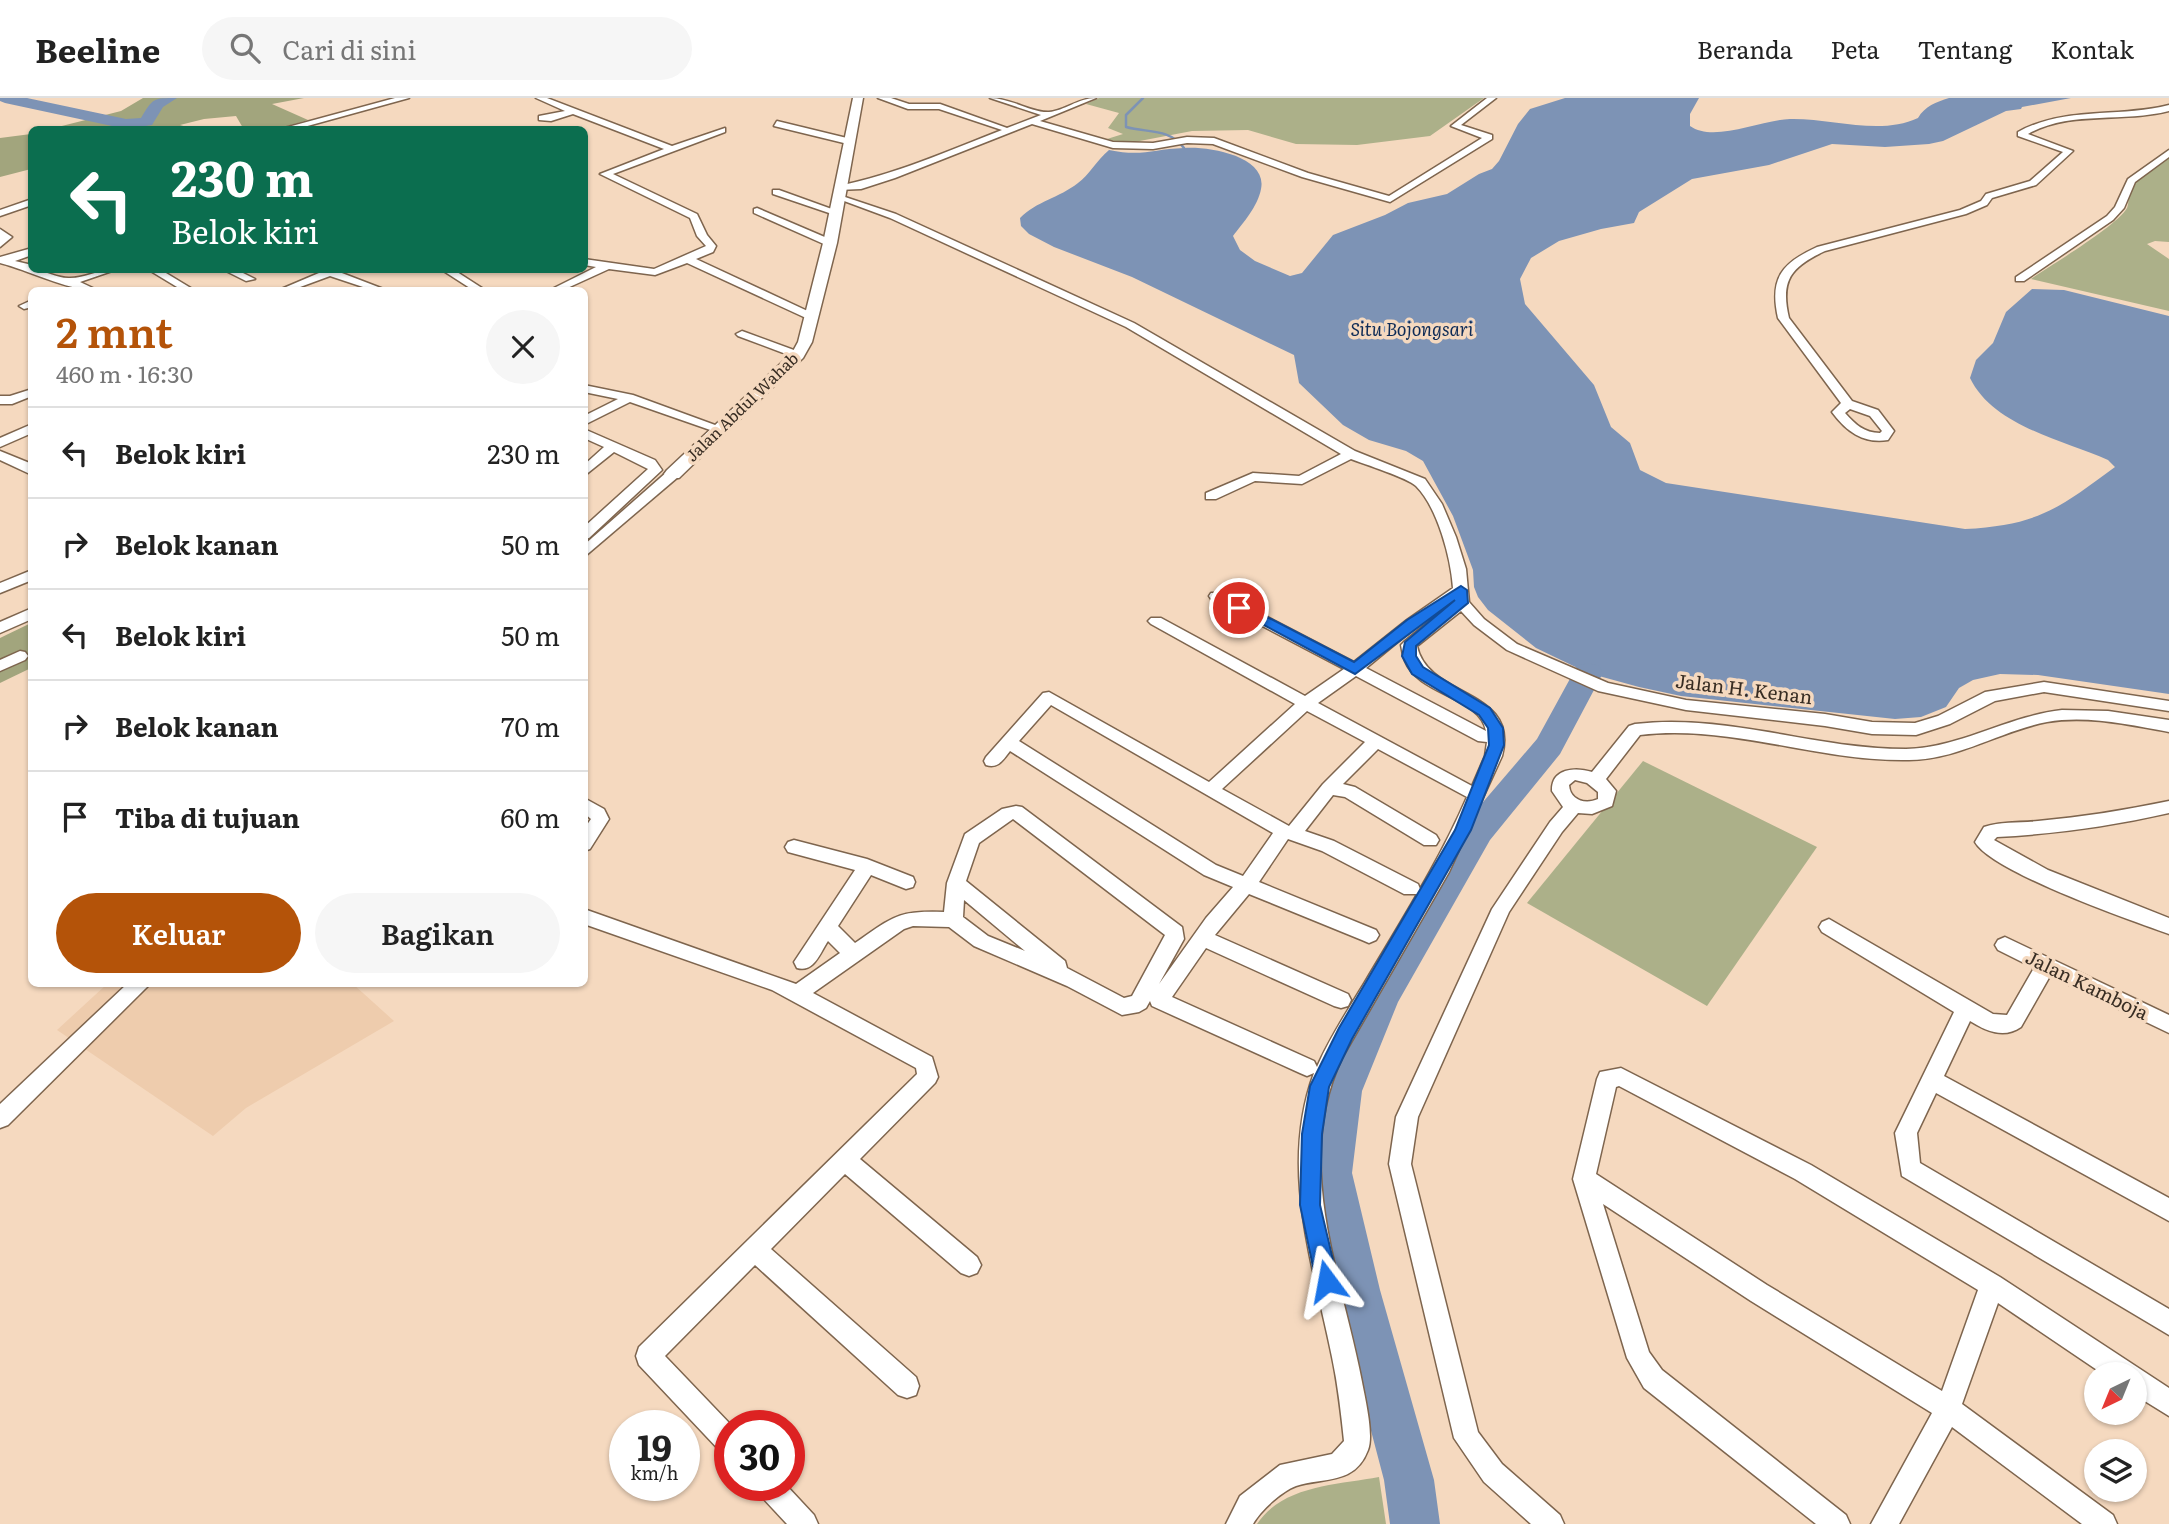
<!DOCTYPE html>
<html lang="id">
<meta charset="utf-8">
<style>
body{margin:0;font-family:Literata,serif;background:#f6f6f6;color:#222;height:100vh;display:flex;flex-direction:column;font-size:26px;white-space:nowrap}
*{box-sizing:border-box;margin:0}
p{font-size:23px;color:#767676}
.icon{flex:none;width:38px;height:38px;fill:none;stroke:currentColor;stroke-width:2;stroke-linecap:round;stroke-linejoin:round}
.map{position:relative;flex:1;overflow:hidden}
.panel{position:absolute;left:28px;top:189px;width:560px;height:700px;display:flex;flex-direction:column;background:#fff;border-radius:10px;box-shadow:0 2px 5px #0004}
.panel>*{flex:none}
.guide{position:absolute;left:28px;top:28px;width:560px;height:147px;border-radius:10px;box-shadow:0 2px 5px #0004;background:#0b6e4f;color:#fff;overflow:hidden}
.needle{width:46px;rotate:223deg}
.buttons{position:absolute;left:2084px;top:1264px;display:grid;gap:14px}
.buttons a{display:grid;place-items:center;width:63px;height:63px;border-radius:50%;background:#fff;box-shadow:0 2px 5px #0004;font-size:35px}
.speed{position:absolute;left:609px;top:1312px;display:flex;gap:14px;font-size:35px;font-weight:700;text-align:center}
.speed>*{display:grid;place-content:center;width:91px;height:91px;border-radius:50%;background:#fff;box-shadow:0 2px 5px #0004;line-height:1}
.speed small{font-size:18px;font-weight:400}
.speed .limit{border:10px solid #d22;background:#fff;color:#111}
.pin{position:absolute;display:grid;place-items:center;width:60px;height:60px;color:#fff;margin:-30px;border:4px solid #fff;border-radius:50%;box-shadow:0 2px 7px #0007}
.me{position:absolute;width:77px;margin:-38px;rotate:347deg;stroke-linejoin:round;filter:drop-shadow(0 0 5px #0008)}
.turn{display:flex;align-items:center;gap:24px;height:147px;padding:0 28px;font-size:32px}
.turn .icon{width:91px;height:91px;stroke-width:2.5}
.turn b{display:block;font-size:49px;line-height:60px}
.round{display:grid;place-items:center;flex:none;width:74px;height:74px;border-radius:37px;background:#f6f6f6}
.summary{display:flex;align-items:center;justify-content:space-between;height:119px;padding:0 28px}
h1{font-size:42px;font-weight:600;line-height:52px;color:#b45309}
.primary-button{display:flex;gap:14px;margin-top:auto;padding:14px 28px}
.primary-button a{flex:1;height:80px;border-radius:42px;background:#b45309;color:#fff;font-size:28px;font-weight:600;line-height:80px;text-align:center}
.primary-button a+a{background:#f6f6f6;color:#222}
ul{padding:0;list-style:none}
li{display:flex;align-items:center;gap:21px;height:91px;padding:0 28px;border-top:2px solid #e0e0e0}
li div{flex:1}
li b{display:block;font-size:26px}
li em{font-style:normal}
header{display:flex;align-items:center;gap:42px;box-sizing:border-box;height:98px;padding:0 35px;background:#fff;border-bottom:2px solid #e0e0e0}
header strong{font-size:33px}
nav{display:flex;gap:38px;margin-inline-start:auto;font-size:24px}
.search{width:490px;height:63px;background:#f6f6f6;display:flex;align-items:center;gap:18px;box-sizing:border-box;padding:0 24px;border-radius:38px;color:#767676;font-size:26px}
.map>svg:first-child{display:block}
.built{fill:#eeccad}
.green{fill:#acb089}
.forest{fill:#a2a57d}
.water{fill:#7d93b5}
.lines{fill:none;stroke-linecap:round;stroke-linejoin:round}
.stream{stroke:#7d93b5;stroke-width:2.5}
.river{fill:#7d93b5;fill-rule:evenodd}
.minor-casing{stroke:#7e654e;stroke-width:3}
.tertiary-casing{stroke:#7e654e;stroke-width:3}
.minor{fill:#fff;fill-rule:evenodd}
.tertiary{fill:#fff;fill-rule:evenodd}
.route{fill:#1a73e8;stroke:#114b97;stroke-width:2}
.labels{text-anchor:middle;stroke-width:7;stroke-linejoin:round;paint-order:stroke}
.far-street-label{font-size:16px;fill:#382d23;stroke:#f5d9bf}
.far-water-label{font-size:18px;font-style:italic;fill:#0e2b56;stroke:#f5d9bf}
.street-label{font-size:19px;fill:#382d23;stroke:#f5d9bf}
</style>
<header>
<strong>Beeline</strong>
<div class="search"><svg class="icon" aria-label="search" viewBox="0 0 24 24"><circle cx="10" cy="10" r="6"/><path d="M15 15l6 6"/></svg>Cari di sini</div>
<nav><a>Beranda</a><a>Peta</a><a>Tentang</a><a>Kontak</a></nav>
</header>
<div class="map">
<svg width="2169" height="1426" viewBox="0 0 2169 1426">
<rect width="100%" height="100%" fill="#f5d9bf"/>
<path class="built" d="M107 886H353L394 923 246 1010 213 1038 57 932Z"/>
<g class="green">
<path d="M1099 0H1484L1430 38 1357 47 1296 46 1248 32 1192 33 1124 46 1107 41 1123 36 1108 30 1119 15 1086 6Z"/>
<path d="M2169 58V144L2155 143 2147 146 2169 161V213L2031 181C2051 167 2117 128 2127 110 2129 106 2128 99 2130 94 2137 76 2153 67 2169 58Z"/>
<path d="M1643 663 1817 749 1707 908 1527 805Z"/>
<path d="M1379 1379 1386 1426H1257C1283 1387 1337 1387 1379 1379Z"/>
</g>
<g class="forest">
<path d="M143 0H304L272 6 308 22 277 31 243 30 236 18 204 21 180 27 190 30 187 31H50L121 13Z"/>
<path d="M31 36V71L0 79V40Z"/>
<path d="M31 525V570L0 585V540Z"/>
</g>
<path class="water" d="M1565 0H1699L1690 16V28C1714 45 1760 22 1790 21 1831 20 1880 38 1918 20 1925 8 1936 4 1949 0H2071L2022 9 2021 11 2006 13 1943 43 1929 46 1885 49 1832 46 1769 67 1692 81 1639 114 1634 125 1601 131 1559 143 1531 160 1520 181 1525 206 1594 287 1611 329 1630 345 1640 372 1666 385 1965 431C2038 427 2058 411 2115 369L2108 362C2063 342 1993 328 1970 280L1976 262 1993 245 2006 214 2032 191 2064 192 2169 218V596L2038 577 2000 576 1973 582 1959 590 1946 609 1921 619 1895 621 1681 598 1639 589 1588 575 1536 550 1488 512 1478 499 1474 489 1473 472 1453 418 1423 363 1406 353 1369 342 1343 327 1299 285 1294 257 1132 179 1054 149 1029 136 1021 128 1020 120C1037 103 1059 100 1078 85 1089 77 1097 62 1109 52 1142 59 1153 51 1184 50 1208 48 1268 58 1261 91 1258 108 1243 125 1233 138L1240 152 1255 163 1290 178 1302 175 1333 137 1385 117 1408 105 1447 96 1479 76 1492 71 1499 63 1518 26 1530 11Z"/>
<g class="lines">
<path class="stream" d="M1143 0 1126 17V29C1148 35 1169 30 1184 50"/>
<g class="river">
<path d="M0 0H27L126 21 141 20C153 0 153 0 177 0L163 9 152 27 126 31 5 5 0 3Z"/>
<path d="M1588 565 1599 568 1603 575 1560 656 1490 742 1398 904 1362 993 1352 1075 1380 1192 1434 1382 1440 1426H1390L1384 1382 1334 1192 1310 1075 1322 993 1368 888 1466 724 1537 641 1577 568Z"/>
</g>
<defs>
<g id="minor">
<path d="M395 0H409L293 32H277Z"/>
<path d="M536 0H547L672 48 725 30V34L613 76 697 116 707 137 716 148 713 154 696 161 814 216V220H806L687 165 655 177 609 171 563 192H550L596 169 584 167V161L654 171 706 148 697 138 690 120 600 76 664 51 573 16 551 23 539 22V18L565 13Z"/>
<path d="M878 0H891L909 6H940L1007 30 1041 17 990 0C1010 0 1033 15 1049 14 1064 13 1078 0 1096 0L1040 23 1113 44 1153 45 1187 39 1214 40 1308 75 1389 98 1482 40 1451 28 1487 0H1496L1461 27 1492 37V41L1390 104 1302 79 1213 46 1187 45 1153 51 1113 50 1032 26 895 80 861 91 838 92V88C894 77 948 53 1002 32L939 11H908Z"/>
<path d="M2169 7V13C2123 25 2070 12 2028 36L2073 53 2036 87 1992 100 1987 107 1966 116 1825 153C1791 169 1780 182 1789 220L1852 303 1878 312 1894 333 1888 342C1863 346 1846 333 1832 314L1841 305 1778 220C1769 180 1782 165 1817 149L1960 112 1981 103 1986 96 2030 83 2063 54 2018 38V34C2065 8 2119 20 2169 7ZM1850 311 1870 318 1882 333 1880 335C1864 335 1855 326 1845 315Z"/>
<path d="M777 23 851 41 852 43 848 46 774 28Z"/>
<path d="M2169 52V59L2135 84 2124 110 2113 122 2024 183H2016V179L2107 118 2115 109 2128 81Z"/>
<path d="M773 92H779L840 114 832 116 773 96Z"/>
<path d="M836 96 896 116 1134 225 1355 353 1425 381 1442 406 1456 439 1466 471 1469 504 1484 521 1517 546 1608 585 1686 602 1825 616 1872 624 1915 625 1938 618 1985 594 2044 584 2169 603V613L2044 594 1995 603 1950 626 1916 637 1872 636 1825 628 1686 612 1598 593 1507 552 1474 527 1461 513 1417 548C1428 601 1520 590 1502 658L1449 774 1342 960C1292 1064 1342 1179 1362 1284 1365 1300 1374 1337 1368 1352 1355 1387 1324 1379 1296 1388 1282 1393 1260 1413 1253 1426H1226L1240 1398 1280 1367 1332 1356 1344 1343C1341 1315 1338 1287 1332 1259 1313 1165 1279 1070 1314 975L1307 978 1300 975 1152 908 1150 903 1146 910 1139 914 1122 917 1067 888 974 848 949 829 913 828 904 831 813 895 932 959 938 979 935 985 860 1061 977 1159 981 1167 977 1175 969 1178 961 1175 845 1076 771 1151 916 1279 919 1288 916 1297 907 1300 898 1297 755 1167 665 1258 732 1328 730 1358 721 1354 639 1267 636 1258 639 1249 917 976 916 970 772 892 584 826V811L796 886 840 855 828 843C820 855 814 875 797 870L794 864 855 772 788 754 785 749 788 744 794 742 867 761 913 779 915 784 913 789 906 791 871 777 838 828 855 845C893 819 897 812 944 814L947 785 965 736 1002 711 1016 708 1022 709 1182 829 1184 841 1159 886 1206 820 1233 789 1204 777 1010 653C1003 662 998 671 986 667L984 663 986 659 1043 595 1049 594 1209 684 1295 606 1151 526 1148 523 1151 520H1161L1305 598 1344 571 1211 501 1209 498 1211 495H1221L1354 564 1407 522 1453 490C1451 461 1438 410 1416 388 1408 380 1364 366 1351 361L1302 386 1255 383 1216 401H1206V395L1253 375 1299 378 1341 356 1126 229 890 120 836 100ZM1454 503 1404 544 1401 547C1402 552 1403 559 1405 563 1418 597 1481 599 1486 633L1366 570 1417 528ZM1356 578 1478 643 1487 644 1485 658 1472 688 1318 605ZM1051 607 1273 735 1243 778 1216 767 1019 643ZM1307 613 1365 644 1323 686 1289 728 1222 691ZM1378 651 1467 699C1439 764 1401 823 1365 884 1348 912 1330 939 1317 969L1314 963 1172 899 1206 850 1334 908 1341 910 1348 908 1351 902 1348 896 1215 837 1249 796 1362 842 1369 845 1376 842 1379 837 1376 832 1259 784 1288 741 1322 753 1404 796H1418L1420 791 1418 786 1334 743 1305 733 1333 697 1345 699 1424 747H1436L1439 742 1436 737 1355 689 1343 686ZM1013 721 1165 837 1132 898 1124 900 1067 870 1065 863 966 783 979 745ZM964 802 1025 853 988 838 963 819Z"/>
<path d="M32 101V107L0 118V112Z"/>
<path d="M757 110 834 143 835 145 826 147 754 115V111Z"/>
<path d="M0 131 12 139 0 149Z"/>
<path d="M32 150V157L15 163 32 167V172C45 172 58 181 70 180 86 180 99 171 115 172L80 184 97 192C71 194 28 172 0 165V159Z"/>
<path d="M149 172H161L194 192H182Z"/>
<path d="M224 172H237L255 181 246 183Z"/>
<path d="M326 172H334L386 192H372L330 178 292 192H279Z"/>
<path d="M442 172H454L485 192H473Z"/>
<path d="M32 202V209L24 211 19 208Z"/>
<path d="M742 233 802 255 804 257 794 259 738 238 736 236Z"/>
<path d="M584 287 633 297 726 331 720 335 716 334 630 304 584 327V318L618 301 584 294Z"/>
<path d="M32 291V298L12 306H0V298H10Z"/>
<path d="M32 326V335L0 349V340Z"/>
<path d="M584 331 655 362 662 372 589 440 584 441V429L648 371 614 354 584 378V367L604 349 584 340Z"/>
<path d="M0 353 32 366V377L0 362Z"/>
<path d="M673 372 680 376 678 379 584 459V447L668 373Z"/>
<path d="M32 472V482L0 495V485Z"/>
<path d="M32 510V521L0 535V524Z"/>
<path d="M20 553 25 554 28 558 25 562 0 573V562Z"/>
<path d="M2062 612 2108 613 2169 622V634C2129 627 2088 617 2047 624 2000 633 1958 662 1909 662 1818 664 1731 626 1640 637L1606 681 1616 693 1612 708 1592 716 1578 715 1562 734 1509 814 1418 1019 1411 1066 1478 1334 1502 1366 1560 1417 1564 1426H1531L1484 1384 1454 1340 1389 1066 1396 1019 1492 811 1550 724 1563 709 1552 693C1551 670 1576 669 1592 674L1629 628 1635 626C1727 615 1814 651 1906 651 1960 650 2008 618 2062 612ZM1575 682 1587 685 1598 694V701C1585 707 1570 702 1569 687Z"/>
<path d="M584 700 604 711 609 721 590 751 584 753V731L591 721 584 715Z"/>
<path d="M2169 703V715C2112 728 2055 736 1997 739L1994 742 2048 772 2169 820V836C2132 823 1992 774 1975 744L1984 729C2001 723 2020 725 2038 723 2082 719 2126 712 2169 703Z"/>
<path d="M1829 821 1993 916 2007 917 2034 870 1998 852 1995 847 1998 842 2005 839 2169 917V935L2050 878 2021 929C2004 941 1986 933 1970 923L1944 978 2169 1100V1123L1936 995 1917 1035 1920 1065 2169 1211V1237L1902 1078 1895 1035 1954 914 1822 834 1819 829 1822 824Z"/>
<path d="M127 886H150L8 1027 0 1030V1006Z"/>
<path d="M1621 970 1811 1067 2000 1179 2169 1290V1318L2135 1297V1276H2103L1998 1205 1962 1306 2113 1417 2117 1426H2082L1952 1329 1899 1426H1871L1932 1315 1751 1203 1603 1106 1649 1254 1662 1272 1846 1417 1850 1426H1816L1644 1290 1627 1260 1573 1081 1597 981 1600 974ZM1619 988 1795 1081 1978 1192 1942 1293 1767 1187 1596 1076 1616 989Z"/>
<path d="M756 1388H787L814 1417 818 1426H787L760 1397Z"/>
</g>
<path id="tertiary" d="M853 0H863L837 145 812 244 803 260 679 380H667L664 376 667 372 792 255 798 244 823 145Z"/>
</defs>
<use href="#minor" class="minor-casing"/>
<use href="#tertiary" class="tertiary-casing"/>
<use href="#minor" class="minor"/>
<use href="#tertiary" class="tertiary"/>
</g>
<path class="route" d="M1461 488 1467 492 1468 505 1416 548V558L1423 569 1490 610 1503 630 1504 647 1471 732 1352 941 1329 989 1322 1036 1320 1107 1338 1183 1335 1190 1327 1194 1320 1190 1316 1183 1300 1107 1302 1036 1310 988 1339 930 1455 732 1489 647 1488 630 1479 617 1412 576 1402 558 1405 544 1455 502 1355 576 1232 510 1234 507H1244L1354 564 1407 522Z"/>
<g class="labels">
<g class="far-street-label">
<text transform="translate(742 309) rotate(-44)" y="6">Jalan Abdul Wahab</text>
</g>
<g class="far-water-label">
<text x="1412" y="238">Situ Bojongsari</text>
</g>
<g class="street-label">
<text transform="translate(1744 591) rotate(7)" y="7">Jalan H. Kenan</text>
<text transform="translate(2087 887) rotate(26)" y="7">Jalan Kamboja</text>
</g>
</g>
</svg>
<div class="buttons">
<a><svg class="needle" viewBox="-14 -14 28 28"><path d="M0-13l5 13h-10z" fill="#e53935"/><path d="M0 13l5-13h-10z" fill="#767676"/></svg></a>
<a><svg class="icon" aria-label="layers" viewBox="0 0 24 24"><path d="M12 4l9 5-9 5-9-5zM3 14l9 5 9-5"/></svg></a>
</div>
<div class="speed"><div>19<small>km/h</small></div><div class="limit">30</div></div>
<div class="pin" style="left:1239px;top:510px;background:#d93025"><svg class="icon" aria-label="arrive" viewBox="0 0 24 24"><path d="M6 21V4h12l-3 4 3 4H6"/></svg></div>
<svg class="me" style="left:1327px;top:1183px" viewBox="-20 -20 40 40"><path d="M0-17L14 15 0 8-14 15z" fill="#1a73e8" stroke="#fff" stroke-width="4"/></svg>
<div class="guide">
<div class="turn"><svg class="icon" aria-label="left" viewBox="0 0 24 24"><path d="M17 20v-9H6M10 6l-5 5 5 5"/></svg><div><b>230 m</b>Belok kiri</div></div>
</div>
<section class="panel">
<div class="summary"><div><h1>2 mnt</h1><p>460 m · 16:30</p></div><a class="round"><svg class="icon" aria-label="close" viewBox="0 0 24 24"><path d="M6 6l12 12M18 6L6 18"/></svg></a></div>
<ul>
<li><svg class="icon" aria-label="left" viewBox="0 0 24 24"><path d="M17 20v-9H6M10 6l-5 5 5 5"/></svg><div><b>Belok kiri</b></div><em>230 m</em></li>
<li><svg class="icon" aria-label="right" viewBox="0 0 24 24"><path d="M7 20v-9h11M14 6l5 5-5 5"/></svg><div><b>Belok kanan</b></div><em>50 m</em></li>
<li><svg class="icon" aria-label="left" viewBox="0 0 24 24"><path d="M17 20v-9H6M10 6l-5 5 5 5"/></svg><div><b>Belok kiri</b></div><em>50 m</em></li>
<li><svg class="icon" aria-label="right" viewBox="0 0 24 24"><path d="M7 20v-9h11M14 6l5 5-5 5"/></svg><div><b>Belok kanan</b></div><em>70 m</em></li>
<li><svg class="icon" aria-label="arrive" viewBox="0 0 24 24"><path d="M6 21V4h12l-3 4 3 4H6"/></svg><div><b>Tiba di tujuan</b></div><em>60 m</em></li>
</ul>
<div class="primary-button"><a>Keluar</a><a>Bagikan</a></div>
</section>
</div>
